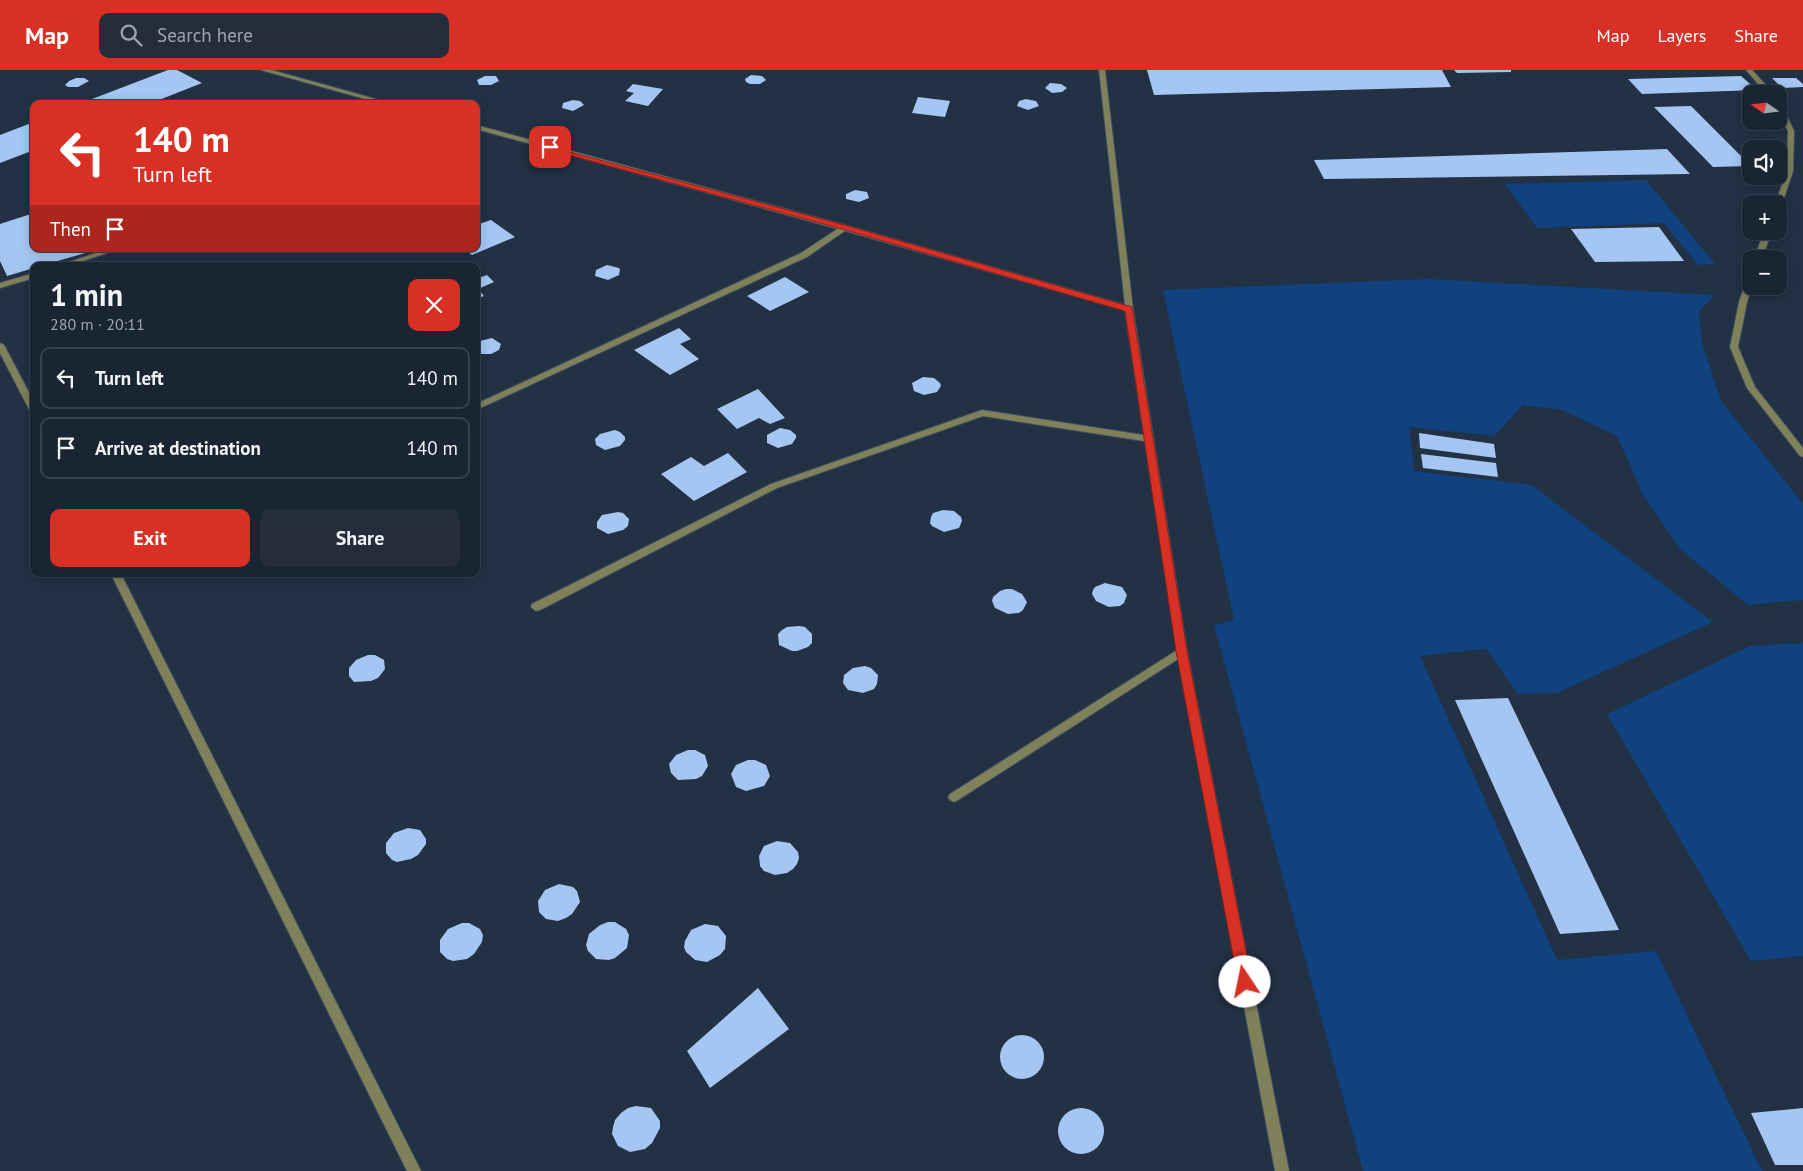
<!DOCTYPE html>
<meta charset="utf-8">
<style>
body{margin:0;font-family:"PT Sans",sans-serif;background:#232d3b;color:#f1f3f6;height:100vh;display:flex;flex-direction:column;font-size:19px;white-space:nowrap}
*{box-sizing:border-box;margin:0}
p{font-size:16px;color:#9fa5ac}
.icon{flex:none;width:28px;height:28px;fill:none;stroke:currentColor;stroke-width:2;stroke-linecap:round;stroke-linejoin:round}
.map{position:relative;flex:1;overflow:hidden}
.details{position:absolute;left:30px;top:192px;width:450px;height:315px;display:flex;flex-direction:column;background:#1a2533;border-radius:10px;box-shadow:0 2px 12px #0003,0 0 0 1px #38424e}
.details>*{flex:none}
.hud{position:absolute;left:30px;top:30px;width:450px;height:152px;border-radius:10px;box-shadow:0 2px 12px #0003,0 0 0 1px #38424e;background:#d93025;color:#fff;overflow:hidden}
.needle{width:32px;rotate:284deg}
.tools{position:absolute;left:1742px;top:15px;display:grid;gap:10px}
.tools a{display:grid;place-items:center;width:45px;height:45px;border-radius:10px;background:#1a2533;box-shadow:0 2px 12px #0003,0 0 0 1px #38424e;font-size:25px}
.pin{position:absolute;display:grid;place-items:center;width:42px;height:42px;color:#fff;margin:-21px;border-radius:10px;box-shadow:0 2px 8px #0006}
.me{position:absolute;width:55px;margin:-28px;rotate:349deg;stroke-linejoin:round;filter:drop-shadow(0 0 4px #0008)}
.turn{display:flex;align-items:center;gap:18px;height:105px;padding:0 20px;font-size:22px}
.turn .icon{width:65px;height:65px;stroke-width:2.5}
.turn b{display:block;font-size:35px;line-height:42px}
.then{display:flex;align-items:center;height:48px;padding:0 20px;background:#0003;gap:10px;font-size:19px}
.round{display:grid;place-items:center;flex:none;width:52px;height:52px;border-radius:10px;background:#232d3b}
.headline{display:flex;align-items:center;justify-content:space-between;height:85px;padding:0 20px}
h1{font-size:30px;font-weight:700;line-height:38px}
.primary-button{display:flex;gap:10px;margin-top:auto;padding:10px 20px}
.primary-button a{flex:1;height:58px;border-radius:10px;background:#d93025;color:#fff;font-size:20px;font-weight:700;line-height:58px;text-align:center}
.primary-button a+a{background:#232d3b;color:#f1f3f6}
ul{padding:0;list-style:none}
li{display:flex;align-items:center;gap:15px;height:62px;margin:0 10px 8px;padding:0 10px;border:2px solid #38424e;border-radius:10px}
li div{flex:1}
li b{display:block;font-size:19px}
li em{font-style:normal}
header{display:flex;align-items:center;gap:30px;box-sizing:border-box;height:70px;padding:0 25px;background:#d93025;color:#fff}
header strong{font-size:24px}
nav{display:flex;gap:28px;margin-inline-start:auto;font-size:18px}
.search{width:350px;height:45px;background:#232d3b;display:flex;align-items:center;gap:12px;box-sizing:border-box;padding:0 18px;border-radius:10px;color:#9fa5ac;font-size:19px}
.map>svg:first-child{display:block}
.green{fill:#0f427e}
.building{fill:#a5c6f3}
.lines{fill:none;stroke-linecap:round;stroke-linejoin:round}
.lane-casing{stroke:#3e4c5e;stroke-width:2}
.street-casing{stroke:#3e4c5e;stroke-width:2}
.lane{fill:#7f815b;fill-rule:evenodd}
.street{fill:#7f815b;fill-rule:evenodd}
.route{fill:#d93025;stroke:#8d1f18}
</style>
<header>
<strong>Map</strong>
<div class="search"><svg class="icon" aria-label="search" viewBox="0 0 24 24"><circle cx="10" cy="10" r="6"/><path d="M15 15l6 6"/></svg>Search here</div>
<nav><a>Map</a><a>Layers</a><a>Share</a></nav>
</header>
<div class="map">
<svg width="1803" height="1101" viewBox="0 0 1803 1101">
<rect width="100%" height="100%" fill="#223144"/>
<g class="green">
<path d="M1646 110 1715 194 1698 195 1664 153 1537 158 1505 114Z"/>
<path d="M1429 209 1715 225 1699 241 1702 273 1721 331 1803 434V530L1748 535 1680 479 1643 425 1617 366 1562 340 1523 335 1494 366 1409 357 1414 401 1532 415 1713 552 1557 623 1518 624 1486 579 1420 586 1557 890 1656 881 1762 1101H1363L1214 555 1234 550 1163 220Z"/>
<path d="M1803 573V886L1751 891 1607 644 1750 576Z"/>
</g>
<g class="building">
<path d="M168 0H177L202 13 149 34H100L92 29Z"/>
<path d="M1147 0H1442L1451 17 1154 25Z"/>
<path d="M1454 0H1511V2L1457 3Z"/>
<path d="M751 5 762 6 766 10 760 14H750L746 12 745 9Z"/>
<path d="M485 6H496L499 11 491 15H479L477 10Z"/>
<path d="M1741 6 1757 20 1642 24 1628 9Z"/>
<path d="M76 8H84L89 11 78 17H68L65 15 69 11Z"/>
<path d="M1772 8H1796L1803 14V17L1782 18Z"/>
<path d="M1050 13 1061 14 1067 18 1062 22 1052 23 1045 18Z"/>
<path d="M633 14 663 19 648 36 625 31 634 23 626 21Z"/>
<path d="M918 27 950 31 945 47 912 43Z"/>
<path d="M1026 29 1036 31 1039 36 1028 40 1017 36 1019 31Z"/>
<path d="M573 30 580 31 584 35 573 41 562 38 563 33Z"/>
<path d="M1691 36 1751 96 1713 97 1654 37Z"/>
<path d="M34 52V80L0 93V65Z"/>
<path d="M1667 79 1690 104 1324 109 1314 90Z"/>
<path d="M855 120 867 122 869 128 859 132 846 129V124Z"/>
<path d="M34 143V179H87L89 182 40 196H34V198L7 206 0 191V154Z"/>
<path d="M491 150 515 167 472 185 464 179H476V163L480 161 476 155Z"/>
<path d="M1659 157 1684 191 1595 192 1571 159Z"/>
<path d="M607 195 619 198 620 200 619 205 608 210 595 206 596 200Z"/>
<path d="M487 205 494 212 478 219 484 226 476 229V209Z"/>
<path d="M785 207 809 222 770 241 747 226Z"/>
<path d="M679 258 691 269 680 274 699 289 670 305 634 280Z"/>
<path d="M492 268 501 274 499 280 491 284H476V272Z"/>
<path d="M923 307 934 308 940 313 941 316 937 322 924 325 914 321 912 313Z"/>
<path d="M758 319 785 348 770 354 759 348 737 359 717 339Z"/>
<path d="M780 358 790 360 796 365V368L792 374 778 378 767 373V365Z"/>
<path d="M615 360 620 362 625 367V370L620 376 605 380 596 375 595 369 600 364Z"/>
<path d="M1419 363 1494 374 1496 388 1420 378Z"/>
<path d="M728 383 747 402 694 431 661 404 691 387 704 396Z"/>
<path d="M1421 384 1496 393 1498 407 1423 398Z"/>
<path d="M943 440 954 441 961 447 962 451 959 458 944 462 932 456 930 453 931 447 933 443Z"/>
<path d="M618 442 623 443 629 449 628 456 623 460 608 464 597 458V452L602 445Z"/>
<path d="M1105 513 1122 517 1127 525 1124 533 1120 536 1109 537 1096 531 1092 524 1093 520 1095 517Z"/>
<path d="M1006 519H1012L1022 524 1027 532 1023 540 1019 543 1008 544 995 538 992 531 993 527 1000 521Z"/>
<path d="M799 556 805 557 812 564V573L808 577 797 581H792L779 575 778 564 782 560 787 557Z"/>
<path d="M368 585H375L384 590 385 599 378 608 371 611 354 612 349 606V598L356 590Z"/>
<path d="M865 596 871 598 878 605 877 614 874 619 863 623 848 620 843 613 844 605 853 598Z"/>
<path d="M1508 628 1619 860 1560 864 1455 630Z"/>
<path d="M688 680H695L705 685 708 696 702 706 696 709 678 710 671 703 669 694 676 685Z"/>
<path d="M748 690H755L766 695 770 706 764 716 746 721 736 717 731 704 736 695Z"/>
<path d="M408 758 420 760 426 769V774L418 785 411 789 397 792 392 790 386 783V773L394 763Z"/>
<path d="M777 771 790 773 798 782 799 788 797 794 793 799 787 803 775 805 764 801 760 796 759 786 764 776Z"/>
<path d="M559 814 573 817 577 821 580 832 572 844 566 848 558 851 546 849 539 842 538 831 545 820Z"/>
<path d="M608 852H615L626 859 629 865 627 878 615 888 609 890 596 889 588 881 586 875 589 864 600 855Z"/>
<path d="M462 853H469L480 859 483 865 482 872 474 884 467 889 453 891 447 889 440 882V870L448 859Z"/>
<path d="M705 854 718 856 726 866 725 879 720 885 707 892 695 890 686 882 684 877 685 871 691 860Z"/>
<path d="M758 918 789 959 710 1018 687 981Z"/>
<circle cx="1022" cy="987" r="22"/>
<path d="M636 1036 651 1038 660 1051V1058L652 1073 645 1079 630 1082 618 1076 612 1064 613 1057 615 1050 621 1043 628 1038Z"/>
<circle cx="1081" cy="1061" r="23"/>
<path d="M1803 1038V1095H1775L1751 1043Z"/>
</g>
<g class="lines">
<defs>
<g id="lane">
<path d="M842 156 849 158 807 187 476 340V334L801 183Z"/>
<path d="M982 340 1150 366 1154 369 1150 372 983 346 777 418 540 540 536 541 531 537 532 534 771 414Z"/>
<path d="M1182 577 1186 578 1187 581 1186 584 958 730 954 732 950 730 948 727 950 724Z"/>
</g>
<g id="street">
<path d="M261 0H271L394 34H383Z"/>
<path d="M1099 0H1105L1133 239 1187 581 1289 1101H1275L1177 581 1125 240 842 160 476 59V55L848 156 1125 235Z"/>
<path d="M1746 0H1752L1774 24H1767Z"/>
<path d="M1779 34 1782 36 1794 61 1793 101 1782 134 1779 136V134H1775L1787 101 1788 61 1779 42Z"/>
<path d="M1764 161H1772L1762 189H1754Z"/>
<path d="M108 179H119L68 196H57Z"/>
<path d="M34 203V208L0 218V213Z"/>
<path d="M1748 206H1751L1752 216 1747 232 1738 277 1755 317 1803 378V387L1800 386 1747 318 1730 277 1739 232Z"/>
<path d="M0 273 4 275 34 332V344L30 341 0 283Z"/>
<path d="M111 504H121L421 1101H407Z"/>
</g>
</defs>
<use href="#lane" class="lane-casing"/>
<use href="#street" class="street-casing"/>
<use href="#lane" class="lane"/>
<use href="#street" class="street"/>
</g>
<path class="route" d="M547 76 848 156 1132 237 1187 581 1252 912 1250 916 1245 918 1240 916 1238 912 1176 581 1125 241 842 159 547 79Z"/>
</svg>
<div class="tools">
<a><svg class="needle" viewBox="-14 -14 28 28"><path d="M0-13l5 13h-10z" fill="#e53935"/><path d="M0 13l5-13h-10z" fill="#9fa5ac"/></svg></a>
<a><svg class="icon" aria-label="sound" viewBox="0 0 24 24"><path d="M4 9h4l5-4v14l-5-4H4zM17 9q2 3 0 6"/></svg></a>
<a>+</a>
<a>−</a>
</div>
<div class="pin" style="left:550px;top:77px;background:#d93025"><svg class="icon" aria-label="arrive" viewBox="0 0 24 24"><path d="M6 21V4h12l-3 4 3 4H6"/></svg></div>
<svg class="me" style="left:1245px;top:912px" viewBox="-20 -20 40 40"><circle r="19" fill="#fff"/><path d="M0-13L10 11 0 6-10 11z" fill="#d93025"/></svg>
<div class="hud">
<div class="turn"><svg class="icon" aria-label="left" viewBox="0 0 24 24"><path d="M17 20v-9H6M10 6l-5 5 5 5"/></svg><div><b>140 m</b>Turn left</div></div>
<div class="then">Then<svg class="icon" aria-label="arrive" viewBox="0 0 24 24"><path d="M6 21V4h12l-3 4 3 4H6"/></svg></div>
</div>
<section class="details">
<div class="headline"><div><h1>1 min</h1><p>280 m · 20:11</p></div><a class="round" style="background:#d93025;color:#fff"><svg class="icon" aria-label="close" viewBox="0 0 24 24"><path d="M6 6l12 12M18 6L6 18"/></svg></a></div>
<ul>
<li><svg class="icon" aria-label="left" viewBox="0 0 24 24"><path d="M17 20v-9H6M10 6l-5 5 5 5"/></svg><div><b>Turn left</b></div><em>140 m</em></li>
<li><svg class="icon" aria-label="arrive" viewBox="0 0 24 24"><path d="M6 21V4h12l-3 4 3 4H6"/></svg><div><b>Arrive at destination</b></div><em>140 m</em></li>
</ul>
<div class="primary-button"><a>Exit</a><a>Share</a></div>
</section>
</div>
